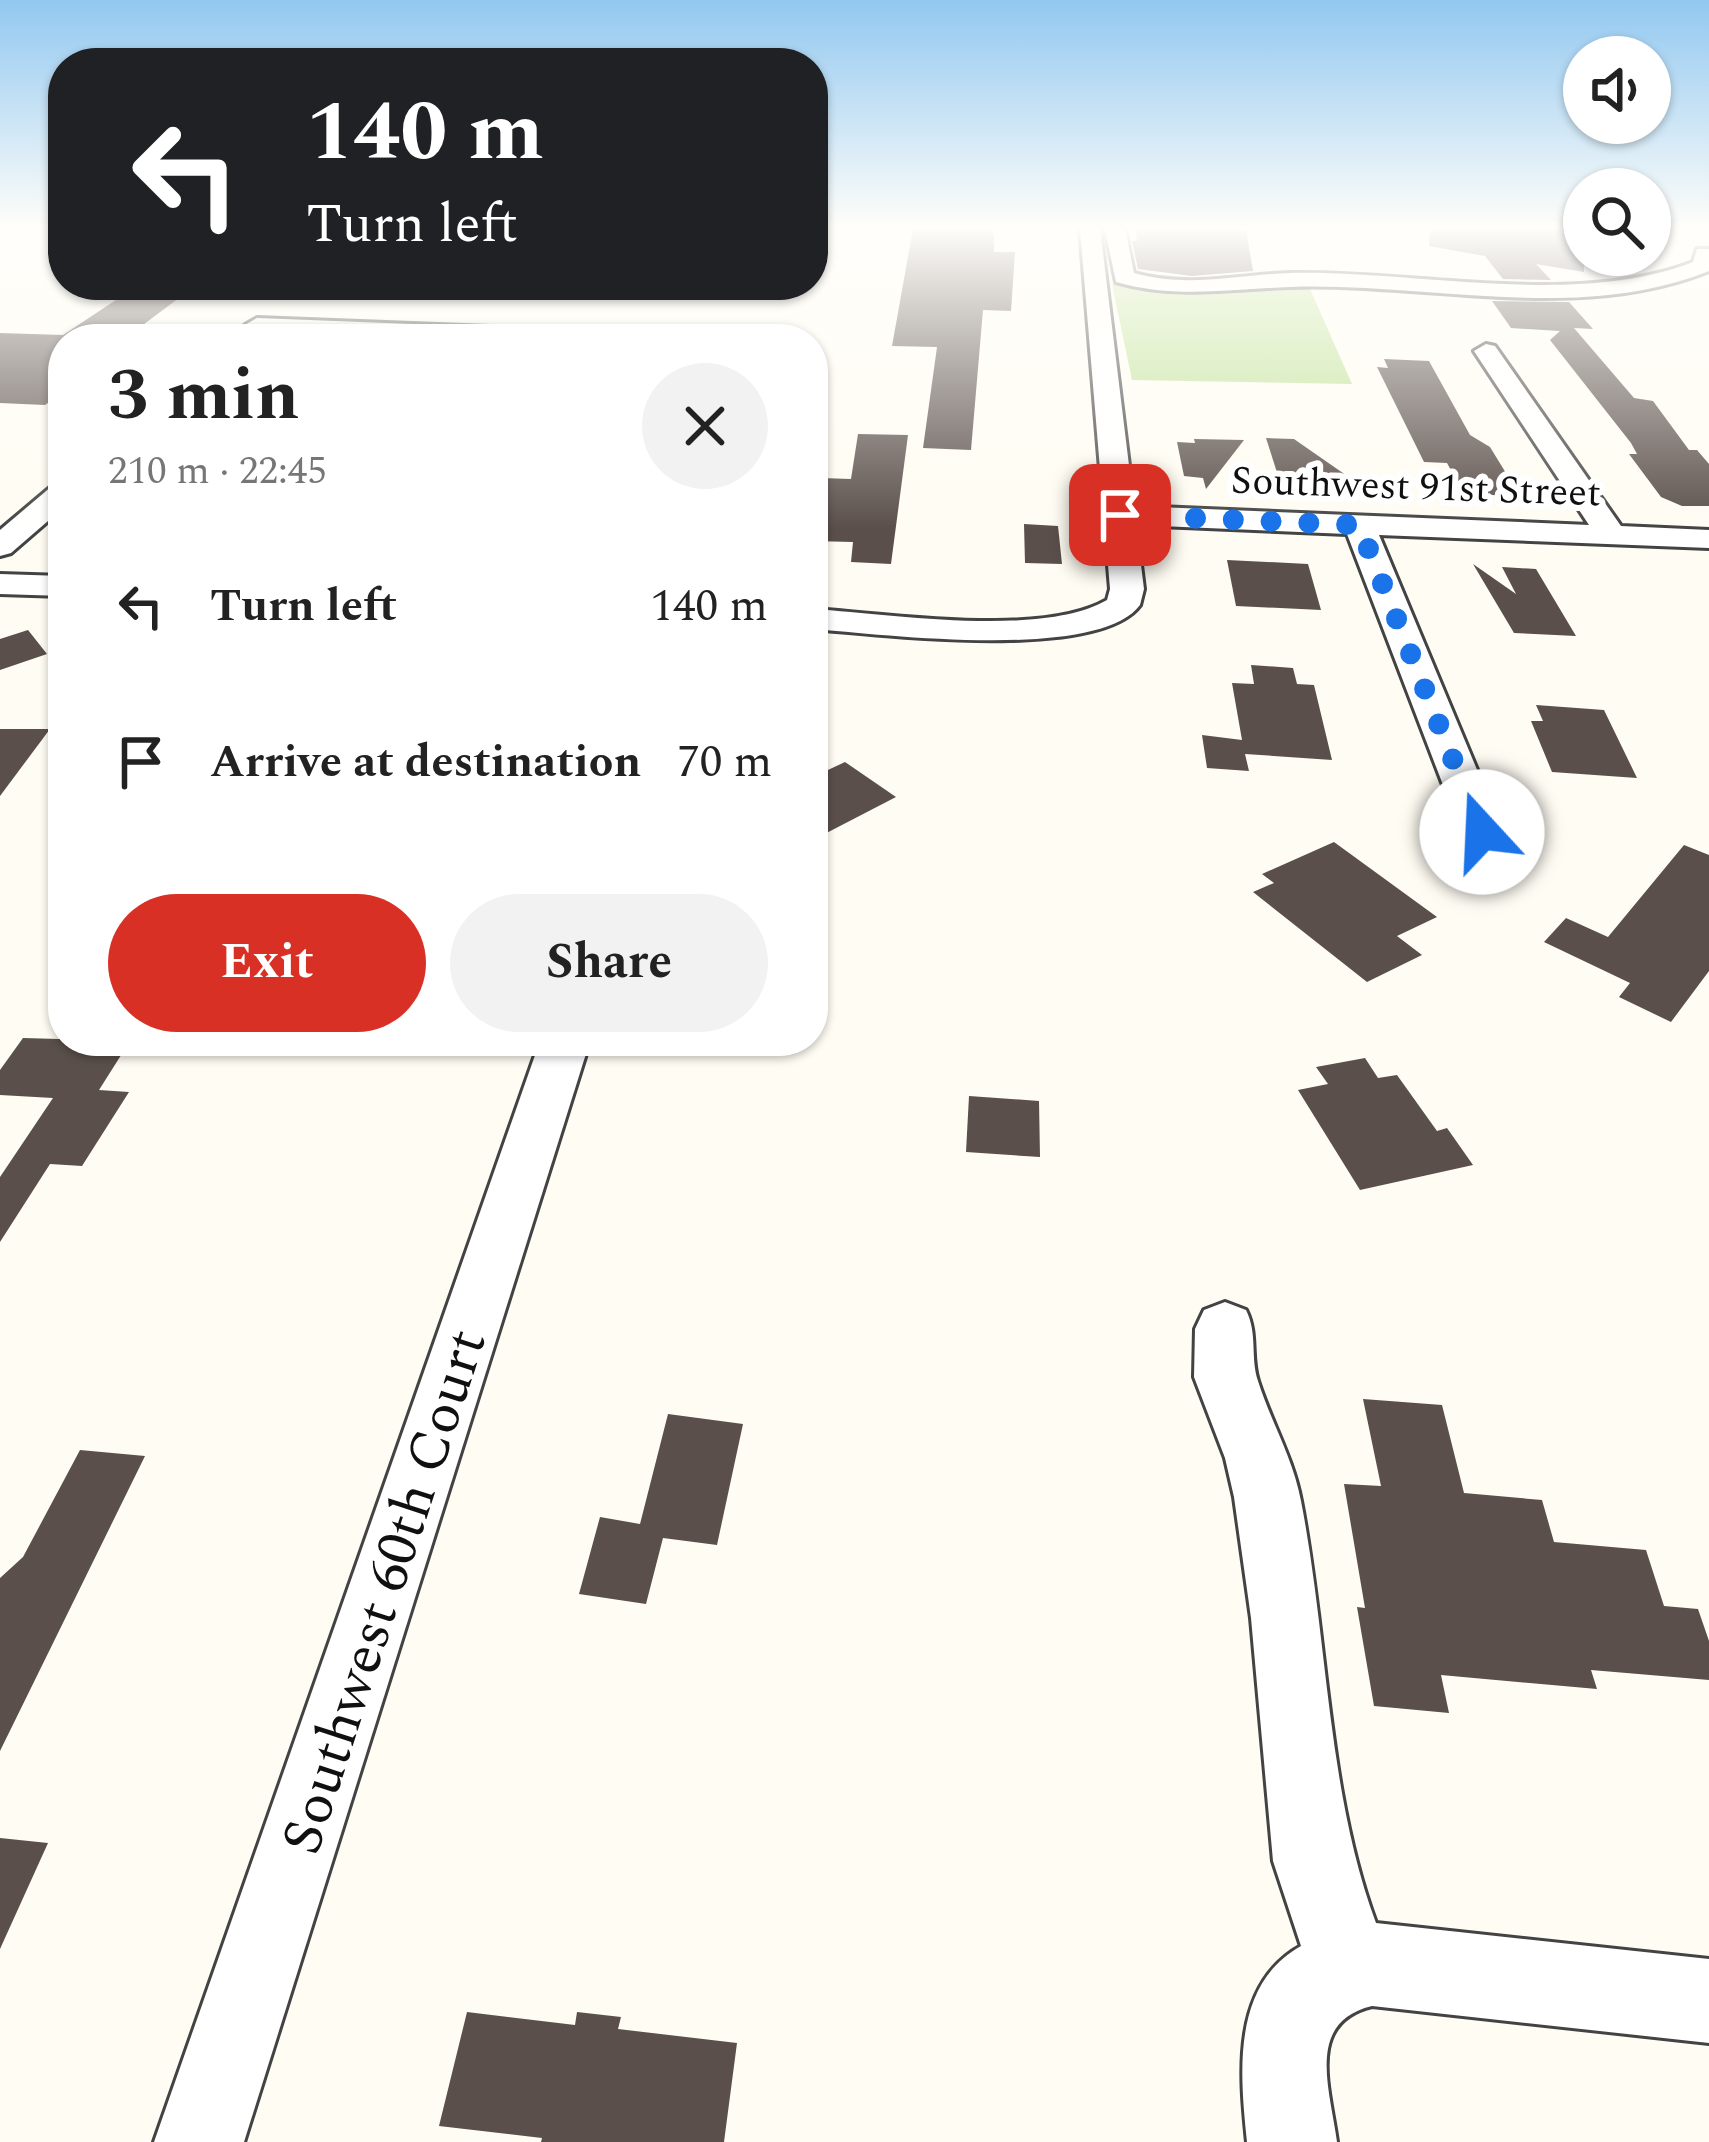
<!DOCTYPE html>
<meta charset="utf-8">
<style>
body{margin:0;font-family:Spectral,serif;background:#f2f2f2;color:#222;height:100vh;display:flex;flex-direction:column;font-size:45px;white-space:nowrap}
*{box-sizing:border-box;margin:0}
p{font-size:39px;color:#767676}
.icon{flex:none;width:66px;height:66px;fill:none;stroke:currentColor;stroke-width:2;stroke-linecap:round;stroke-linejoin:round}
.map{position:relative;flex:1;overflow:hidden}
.details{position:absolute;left:48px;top:324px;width:780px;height:732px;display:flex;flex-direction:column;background:#fff;border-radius:48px;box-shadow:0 3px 9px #0004}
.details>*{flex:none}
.hud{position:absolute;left:48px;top:48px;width:780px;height:252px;border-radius:48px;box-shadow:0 3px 9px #0004;background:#202124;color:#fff;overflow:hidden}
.fabs{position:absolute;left:1563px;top:36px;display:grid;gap:24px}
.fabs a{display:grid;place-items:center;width:108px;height:108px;border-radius:50%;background:#fff;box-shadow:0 3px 9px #0004;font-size:60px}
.pin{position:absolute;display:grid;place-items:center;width:102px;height:102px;color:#fff;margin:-51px;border-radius:24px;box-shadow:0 6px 18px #0006}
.me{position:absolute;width:132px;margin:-66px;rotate:340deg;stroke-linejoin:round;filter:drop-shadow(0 0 9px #0008)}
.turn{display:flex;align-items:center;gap:42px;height:252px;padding:0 60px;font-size:54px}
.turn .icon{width:156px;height:156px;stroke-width:2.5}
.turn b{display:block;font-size:84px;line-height:102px}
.round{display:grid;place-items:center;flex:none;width:126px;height:126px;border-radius:63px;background:#f2f2f2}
.head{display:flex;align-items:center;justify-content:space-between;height:204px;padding:0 60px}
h1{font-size:72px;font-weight:700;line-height:90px}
.primary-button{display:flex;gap:24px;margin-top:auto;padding:24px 60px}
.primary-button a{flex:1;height:138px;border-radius:72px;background:#d93025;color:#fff;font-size:48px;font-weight:700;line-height:138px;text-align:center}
.primary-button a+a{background:#f2f2f2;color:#222}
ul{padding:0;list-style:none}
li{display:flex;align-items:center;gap:36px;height:156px;padding:0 60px}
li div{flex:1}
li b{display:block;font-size:45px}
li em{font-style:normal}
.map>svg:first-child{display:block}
.forest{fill:#bee195}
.building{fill:#5a4f4b}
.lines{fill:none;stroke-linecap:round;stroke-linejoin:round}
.minor-casing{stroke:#434343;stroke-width:6}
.minor{fill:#fff;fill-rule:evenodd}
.route{stroke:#1a73e8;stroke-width:21;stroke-dasharray:0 37.8}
.labels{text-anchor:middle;stroke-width:12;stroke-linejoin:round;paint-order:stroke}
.far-street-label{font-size:39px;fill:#101010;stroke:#fff}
.near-street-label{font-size:57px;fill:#101010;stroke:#fff}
</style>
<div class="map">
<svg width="1709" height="2142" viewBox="0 0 1709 2142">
<rect width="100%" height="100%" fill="#fffcf3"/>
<path class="forest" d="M1112 284 1310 289 1352 384 1132 380Z"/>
<g class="building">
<path d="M913 229H994V252H1015L1011 311 983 310 971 450 923 448 937 347 892 346Z"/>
<path d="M1135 229 1246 230 1253 271 1192 276 1138 269 1132 241H1137Z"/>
<path d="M1430 229H1584V272L1536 264 1551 280 1503 279 1485 256 1429 246Z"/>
<path d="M125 294 183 295 124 339H63V392L45 405 0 403V333L63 335Z"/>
<path d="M1492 301 1569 302 1593 329 1574 328 1634 398 1653 401 1689 450H1697L1709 464V506H1682L1661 497 1629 454H1637L1631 443 1550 340 1560 331 1511 328Z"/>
<path d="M1384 359 1429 361 1470 435 1490 447 1520 496 1464 494 1447 463 1424 462 1377 367 1388 368Z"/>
<path d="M858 434 908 435 891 564 851 562 853 542 813 541 821 478 851 479Z"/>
<path d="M1266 438 1294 439 1363 487 1281 485Z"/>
<path d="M1194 439 1244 440 1206 489 1203 478 1184 476 1177 442 1195 443Z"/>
<path d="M1024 524 1058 526 1062 564 1025 563Z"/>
<path d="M1227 560 1308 564 1321 610 1236 606Z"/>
<path d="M1473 564 1516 594 1502 567 1536 569 1576 636 1514 633Z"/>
<path d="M28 630 47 654 0 670V639Z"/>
<path d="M1251 665 1293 668 1297 684 1314 685 1332 760 1245 754 1249 771 1207 768 1202 735 1242 740 1232 683 1254 684Z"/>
<path d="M1536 705 1604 710 1637 778 1552 772 1531 721H1543Z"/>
<path d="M0 729H50L0 796Z"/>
<path d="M845 762 896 797 813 840V777Z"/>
<path d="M1334 842 1437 917 1397 936 1422 955 1367 982 1253 892 1274 883 1262 874Z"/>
<path d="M1684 845 1709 855V971L1671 1022 1619 997 1630 983 1544 942 1566 918 1608 937Z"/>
<path d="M23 1038 130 1041 99 1090 129 1092 82 1166 50 1164 0 1242V1177L53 1098 0 1095V1070Z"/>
<path d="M1365 1058 1378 1078 1397 1075 1437 1131 1447 1128 1473 1165 1360 1190 1298 1090 1328 1084 1316 1067Z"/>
<path d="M969 1096 1039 1101 1040 1157 966 1152Z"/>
<path d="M1363 1399 1442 1405 1464 1493 1542 1500 1554 1542 1646 1550 1664 1606 1698 1609 1709 1641V1680L1591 1670 1597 1689 1441 1675 1449 1713 1374 1706 1357 1607 1365 1608 1344 1484 1381 1486Z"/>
<path d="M668 1414 743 1424 717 1545 663 1538 646 1604 579 1594 600 1517 640 1524Z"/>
<path d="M80 1450 145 1456 0 1751V1578L23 1557Z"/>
<path d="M0 1838 48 1843 0 1949Z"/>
<path d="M467 2012 575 2025 577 2012 621 2017 618 2029 737 2043 724 2142H541L542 2138 439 2126Z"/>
</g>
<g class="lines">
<defs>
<g id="minor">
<path d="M1080 229H1100L1134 506 1589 525 1474 351 1486 344 1495 346 1621 526 1709 530V548L1379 535 1503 832 1497 841 1482 845 1467 841 1461 832 1347 534 1136 525 1144 589 1140 605C1098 662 880 634 813 629V609C890 614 1041 638 1107 600L1110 589Z"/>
<path d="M1105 229H1125L1134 273C1185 288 1238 275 1290 273 1414 270 1576 308 1693 262L1697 249H1709V271C1577 324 1427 282 1289 287 1230 289 1175 299 1116 282Z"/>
<path d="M257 318 620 332 632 339H433L249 330 245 325Z"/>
<path d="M63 483V508L11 553 0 556V530L52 486Z"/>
<path d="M0 574 63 576V596L0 594Z"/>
<path d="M540 1041H590L244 2142H154Z"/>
<path d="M1225 1302 1246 1310C1258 1334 1250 1357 1258 1381 1271 1422 1293 1458 1301 1501 1328 1639 1327 1792 1376 1923L1709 1959V2043L1372 2006C1305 2022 1330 2089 1337 2142H1247C1240 2074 1231 1985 1301 1946L1273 1861 1251 1618 1234 1497 1225 1458 1194 1377 1195 1329 1204 1310Z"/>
</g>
</defs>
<use href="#minor" class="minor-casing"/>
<use href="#minor" class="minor"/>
</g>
<linearGradient id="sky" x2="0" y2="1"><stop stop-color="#92c8f0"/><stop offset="0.43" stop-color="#fffefa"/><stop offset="1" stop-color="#fffefa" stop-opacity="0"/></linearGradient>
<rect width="1709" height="529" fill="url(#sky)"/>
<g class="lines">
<path class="route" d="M1120 515 1359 525 1482 832"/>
</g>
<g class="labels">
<g class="far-street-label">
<text transform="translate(1416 485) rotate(2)" y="14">Southwest 91st Street</text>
</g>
<g class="near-street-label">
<text transform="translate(382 1591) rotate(-72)" y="20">Southwest 60th Court</text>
</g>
</g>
</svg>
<div class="fabs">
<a><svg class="icon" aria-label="sound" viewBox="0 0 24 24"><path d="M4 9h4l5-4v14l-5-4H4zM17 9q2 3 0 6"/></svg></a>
<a><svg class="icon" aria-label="search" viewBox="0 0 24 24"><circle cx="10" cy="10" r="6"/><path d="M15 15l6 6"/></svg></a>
</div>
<div class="pin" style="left:1120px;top:515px;background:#d93025"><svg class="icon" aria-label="arrive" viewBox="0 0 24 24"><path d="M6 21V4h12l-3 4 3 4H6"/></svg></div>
<svg class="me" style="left:1482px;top:832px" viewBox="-20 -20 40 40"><circle r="19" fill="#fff"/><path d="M0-13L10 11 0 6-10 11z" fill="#1a73e8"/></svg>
<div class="hud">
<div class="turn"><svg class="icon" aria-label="left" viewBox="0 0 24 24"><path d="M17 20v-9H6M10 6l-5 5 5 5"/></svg><div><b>140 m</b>Turn left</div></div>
</div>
<section class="details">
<div class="head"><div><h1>3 min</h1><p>210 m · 22:45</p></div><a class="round"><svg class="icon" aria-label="close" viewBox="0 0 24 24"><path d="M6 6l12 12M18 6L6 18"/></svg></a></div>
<ul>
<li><svg class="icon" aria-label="left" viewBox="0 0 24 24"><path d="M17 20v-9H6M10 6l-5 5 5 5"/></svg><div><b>Turn left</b></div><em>140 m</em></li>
<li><svg class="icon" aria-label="arrive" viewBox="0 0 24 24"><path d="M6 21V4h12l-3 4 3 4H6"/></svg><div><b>Arrive at destination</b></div><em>70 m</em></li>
</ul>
<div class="primary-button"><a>Exit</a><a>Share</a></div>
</section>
</div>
